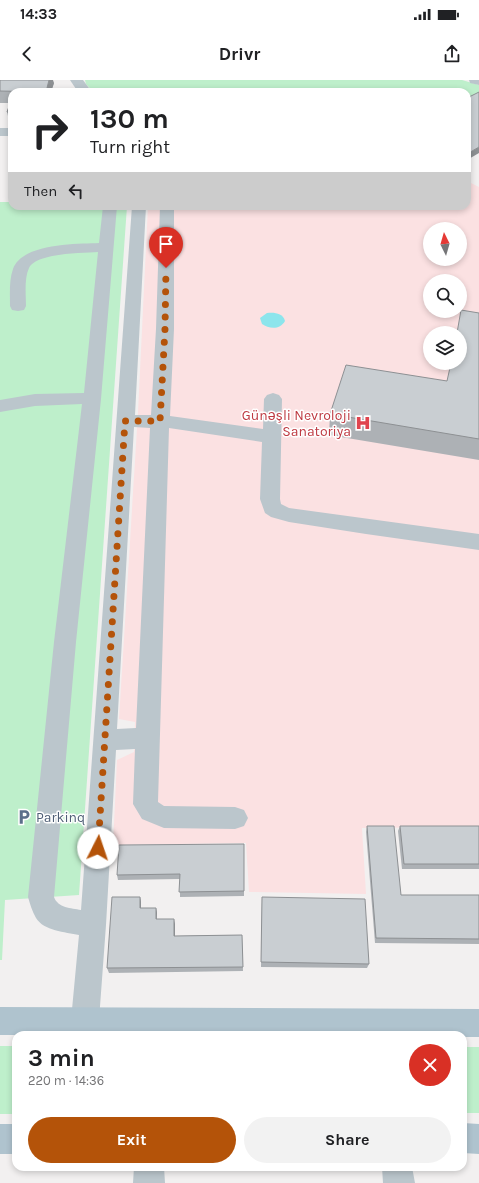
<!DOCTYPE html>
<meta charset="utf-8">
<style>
body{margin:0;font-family:Karla,sans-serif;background:#f2f2f2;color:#202124;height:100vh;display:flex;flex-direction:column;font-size:15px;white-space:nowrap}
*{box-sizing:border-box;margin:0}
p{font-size:13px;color:#757577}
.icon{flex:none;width:22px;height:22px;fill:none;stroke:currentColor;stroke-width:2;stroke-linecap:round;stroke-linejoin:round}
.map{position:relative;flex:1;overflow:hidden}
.sheet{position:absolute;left:12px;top:951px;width:455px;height:140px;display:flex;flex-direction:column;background:#fff;border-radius:12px;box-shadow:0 2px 6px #0003}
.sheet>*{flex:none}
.top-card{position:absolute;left:8px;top:8px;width:463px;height:122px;border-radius:12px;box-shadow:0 2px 6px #0003;background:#fff;color:#202124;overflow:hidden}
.needle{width:26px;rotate:355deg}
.tools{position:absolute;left:423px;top:142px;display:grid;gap:8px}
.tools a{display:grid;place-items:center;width:44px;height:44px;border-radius:50%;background:#fff;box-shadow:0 2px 6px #0003;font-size:20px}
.pin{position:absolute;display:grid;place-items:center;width:34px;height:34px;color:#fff;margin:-41px -17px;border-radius:50% 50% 50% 0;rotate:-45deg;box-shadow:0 0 4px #0007}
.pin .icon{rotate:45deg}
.me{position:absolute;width:44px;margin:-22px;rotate:4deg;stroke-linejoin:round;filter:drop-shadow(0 0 3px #0008)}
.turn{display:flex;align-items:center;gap:14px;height:84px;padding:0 16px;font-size:18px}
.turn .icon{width:52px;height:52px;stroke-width:2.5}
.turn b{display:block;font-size:28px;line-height:34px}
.then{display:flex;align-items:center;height:38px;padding:0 16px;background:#0003;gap:8px;font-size:15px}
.round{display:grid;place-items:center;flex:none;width:42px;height:42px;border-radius:21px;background:#f2f2f2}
.head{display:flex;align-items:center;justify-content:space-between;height:68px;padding:0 16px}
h1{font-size:24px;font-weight:700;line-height:30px}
.button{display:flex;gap:8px;margin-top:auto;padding:8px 16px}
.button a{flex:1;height:46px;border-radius:24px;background:#b45309;color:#fff;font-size:16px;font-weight:700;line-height:46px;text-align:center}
.button a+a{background:#f2f2f2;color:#202124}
.status{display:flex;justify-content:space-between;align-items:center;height:28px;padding:0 20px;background:#fff;direction:ltr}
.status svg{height:11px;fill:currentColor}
header{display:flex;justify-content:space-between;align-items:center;height:52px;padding:0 16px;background:#fff;font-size:18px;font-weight:700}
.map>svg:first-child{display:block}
.medical{fill:#fbe1e2;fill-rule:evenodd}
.green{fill:#beefcb}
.water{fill:#8ce5ec}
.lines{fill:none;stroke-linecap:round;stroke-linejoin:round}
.minor{fill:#bbc6cc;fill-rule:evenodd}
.major{fill:#afc3ce;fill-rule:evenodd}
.wall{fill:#adb1b5}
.shaded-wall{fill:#8d9093}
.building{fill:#c9ced2;stroke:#8d9093}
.route{stroke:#b45309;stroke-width:7;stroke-dasharray:0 12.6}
.labels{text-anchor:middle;stroke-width:3;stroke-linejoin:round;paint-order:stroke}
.health-label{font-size:14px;fill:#be3a42;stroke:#fff;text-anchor:end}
.service-label{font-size:14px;fill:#4e5e75;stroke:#fff;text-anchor:start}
</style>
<div class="status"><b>14:33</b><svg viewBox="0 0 49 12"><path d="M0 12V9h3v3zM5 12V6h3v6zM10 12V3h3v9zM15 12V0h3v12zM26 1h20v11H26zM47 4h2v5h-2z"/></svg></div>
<header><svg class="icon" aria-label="back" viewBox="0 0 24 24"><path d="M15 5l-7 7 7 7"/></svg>Drivr<svg class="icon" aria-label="share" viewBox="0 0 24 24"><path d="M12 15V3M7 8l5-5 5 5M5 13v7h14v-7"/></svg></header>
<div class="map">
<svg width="479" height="1103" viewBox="0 0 479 1103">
<rect width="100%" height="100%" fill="#f2f0f0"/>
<path class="medical" d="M467 101 479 107V747L362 748 366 814 249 812 246 763 113 765 117 680 134 672 135 642 119 639 138 332 148 126H467ZM430 149H460V179H430ZM430 201H460V231H430ZM430 253H460V283H430Z"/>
<g class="green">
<path d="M85 0H462L479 5V13L467 19V12H93L86 4Z"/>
<path d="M0 122H12V126H127L79 815 5 820 2 880H0Z"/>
<rect x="0" y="966" width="16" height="68"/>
<rect x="463" y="967" width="16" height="66"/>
</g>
<path class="water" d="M267 233C274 232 283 233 285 241 280 250 269 249 262 244L260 238Z"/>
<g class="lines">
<g class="minor">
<path d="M70 0H83L92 12H78Z"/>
<path d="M469 0H479V5L470 3Z"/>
<rect x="0" y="48" width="12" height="8"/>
<path d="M103 126H117L101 319 76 562 54 817C58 828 71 828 81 830L132 126H146L135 335H151L156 249 160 126H174V249L170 336 263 349 264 319 267 315 273 313 279 315 282 319 280 419 281 424 289 428 479 454V470L366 454 289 442 271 437 265 433 260 419 262 362 169 348 158 722 164 726 235 727 244 730 248 738 244 746 235 749 164 748 142 739 133 724 135 669 116 670 106 845 99 940 95 950 85 954 75 950 71 940 79 855C65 852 44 851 36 838 32 831 30 824 28 817L54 562 82 324 35 326 0 332V320L35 314 84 313 98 172C82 173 36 173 29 188 24 199 26 215 26 226L24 230 18 231 12 230 10 226C10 214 9 200 13 189 22 163 77 164 99 163ZM134 347 150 348 136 648 117 649Z"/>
<path d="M134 1087H164L165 1103H133Z"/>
<path d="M382 1087H412L415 1103H383Z"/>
</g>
<g class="major">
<path d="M0 927 479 929V957H463V955H0Z"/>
<path d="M463 1043 479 1044V1074L463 1073Z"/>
<rect x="0" y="1044" width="16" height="30"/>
</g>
</g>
<g class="wall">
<path d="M0 0 54 3 51 12H12V44H10L7 32 10 23H0Z"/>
<path d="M479 233V380L329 355 330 334 447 301Z"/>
<path d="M367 746 401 815H479V864L375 863 366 752Z"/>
<path d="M400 746H479V789H402L398 751Z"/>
<path d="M244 764V816L180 817V799L118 800 117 795Z"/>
<path d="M140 817 141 822V828H156L157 833V839L175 844V856L242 855 243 891 109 893 107 888Z"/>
<path d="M262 817 369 884 367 888 261 887Z"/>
</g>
<g class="shaded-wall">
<path d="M49 0H53L54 3 51 12H46Z"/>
<path d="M479 67V73L467 80V74Z"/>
<path d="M140 817 141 822V833L140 828Z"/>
<path d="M156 828 157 833 156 844Z"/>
<path d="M174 839 175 844V861L174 856Z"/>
</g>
<g class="building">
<path d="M0 0H49L46 12 0 11Z"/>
<path d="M479 12V67L467 74V18Z"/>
<path d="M12 18V32H7Z"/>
<path d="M461 230 479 233V359L330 334 346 285 447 301 451 283H460V253H457Z"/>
<path d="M367 746H394L401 815H479V859L376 858Z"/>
<path d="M400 746H479V784H404Z"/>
<path d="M244 764V811L179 812 180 794 117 795 119 765Z"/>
<path d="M112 817H140V828H156V839H174V856L242 855 243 887 107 888Z"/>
<path d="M262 817 365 819 369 884 261 882Z"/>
</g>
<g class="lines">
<path class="route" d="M98 768 125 341H160L165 249 166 188"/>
</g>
<defs>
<symbol id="hospital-bare" viewBox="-9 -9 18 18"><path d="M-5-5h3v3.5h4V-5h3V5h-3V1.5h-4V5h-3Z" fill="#e0444e" stroke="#fff" stroke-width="2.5" paint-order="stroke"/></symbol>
<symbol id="parking-bare" viewBox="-9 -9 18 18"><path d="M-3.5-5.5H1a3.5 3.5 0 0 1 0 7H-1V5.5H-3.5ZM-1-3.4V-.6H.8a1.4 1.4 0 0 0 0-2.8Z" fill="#5c6f8a" stroke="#fff" stroke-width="2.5" paint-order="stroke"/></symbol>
</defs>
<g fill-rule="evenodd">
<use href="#hospital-bare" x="352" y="332" width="22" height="22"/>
<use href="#parking-bare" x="13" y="726" width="22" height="22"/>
</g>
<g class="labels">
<g class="health-label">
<text x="351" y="340">Günəşli Nevroloji<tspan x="351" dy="16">Sanatoriya</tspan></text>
</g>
<g class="service-label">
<text x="36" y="742">Parkinq</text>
</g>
</g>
</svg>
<div class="tools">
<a><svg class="needle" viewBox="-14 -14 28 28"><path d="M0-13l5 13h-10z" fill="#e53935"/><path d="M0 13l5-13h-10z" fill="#757577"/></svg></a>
<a><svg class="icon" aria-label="search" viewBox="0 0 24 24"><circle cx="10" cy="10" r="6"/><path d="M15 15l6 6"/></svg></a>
<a><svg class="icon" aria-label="layers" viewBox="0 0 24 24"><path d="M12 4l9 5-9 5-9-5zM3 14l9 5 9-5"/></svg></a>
</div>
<div class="pin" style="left:166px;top:188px;background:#d93025"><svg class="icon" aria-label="arrive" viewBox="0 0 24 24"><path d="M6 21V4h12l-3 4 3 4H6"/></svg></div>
<svg class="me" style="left:98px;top:768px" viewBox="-20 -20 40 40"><circle r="19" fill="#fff"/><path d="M0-13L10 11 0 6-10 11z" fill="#b45309"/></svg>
<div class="top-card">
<div class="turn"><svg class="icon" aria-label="right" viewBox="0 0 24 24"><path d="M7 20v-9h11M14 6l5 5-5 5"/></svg><div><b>130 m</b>Turn right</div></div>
<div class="then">Then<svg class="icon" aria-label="left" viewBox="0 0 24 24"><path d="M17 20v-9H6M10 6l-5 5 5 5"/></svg></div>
</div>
<section class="sheet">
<div class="head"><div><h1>3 min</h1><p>220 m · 14:36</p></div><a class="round" style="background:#d93025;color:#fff"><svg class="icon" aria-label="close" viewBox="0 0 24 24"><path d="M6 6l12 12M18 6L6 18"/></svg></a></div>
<div class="button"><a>Exit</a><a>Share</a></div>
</section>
</div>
